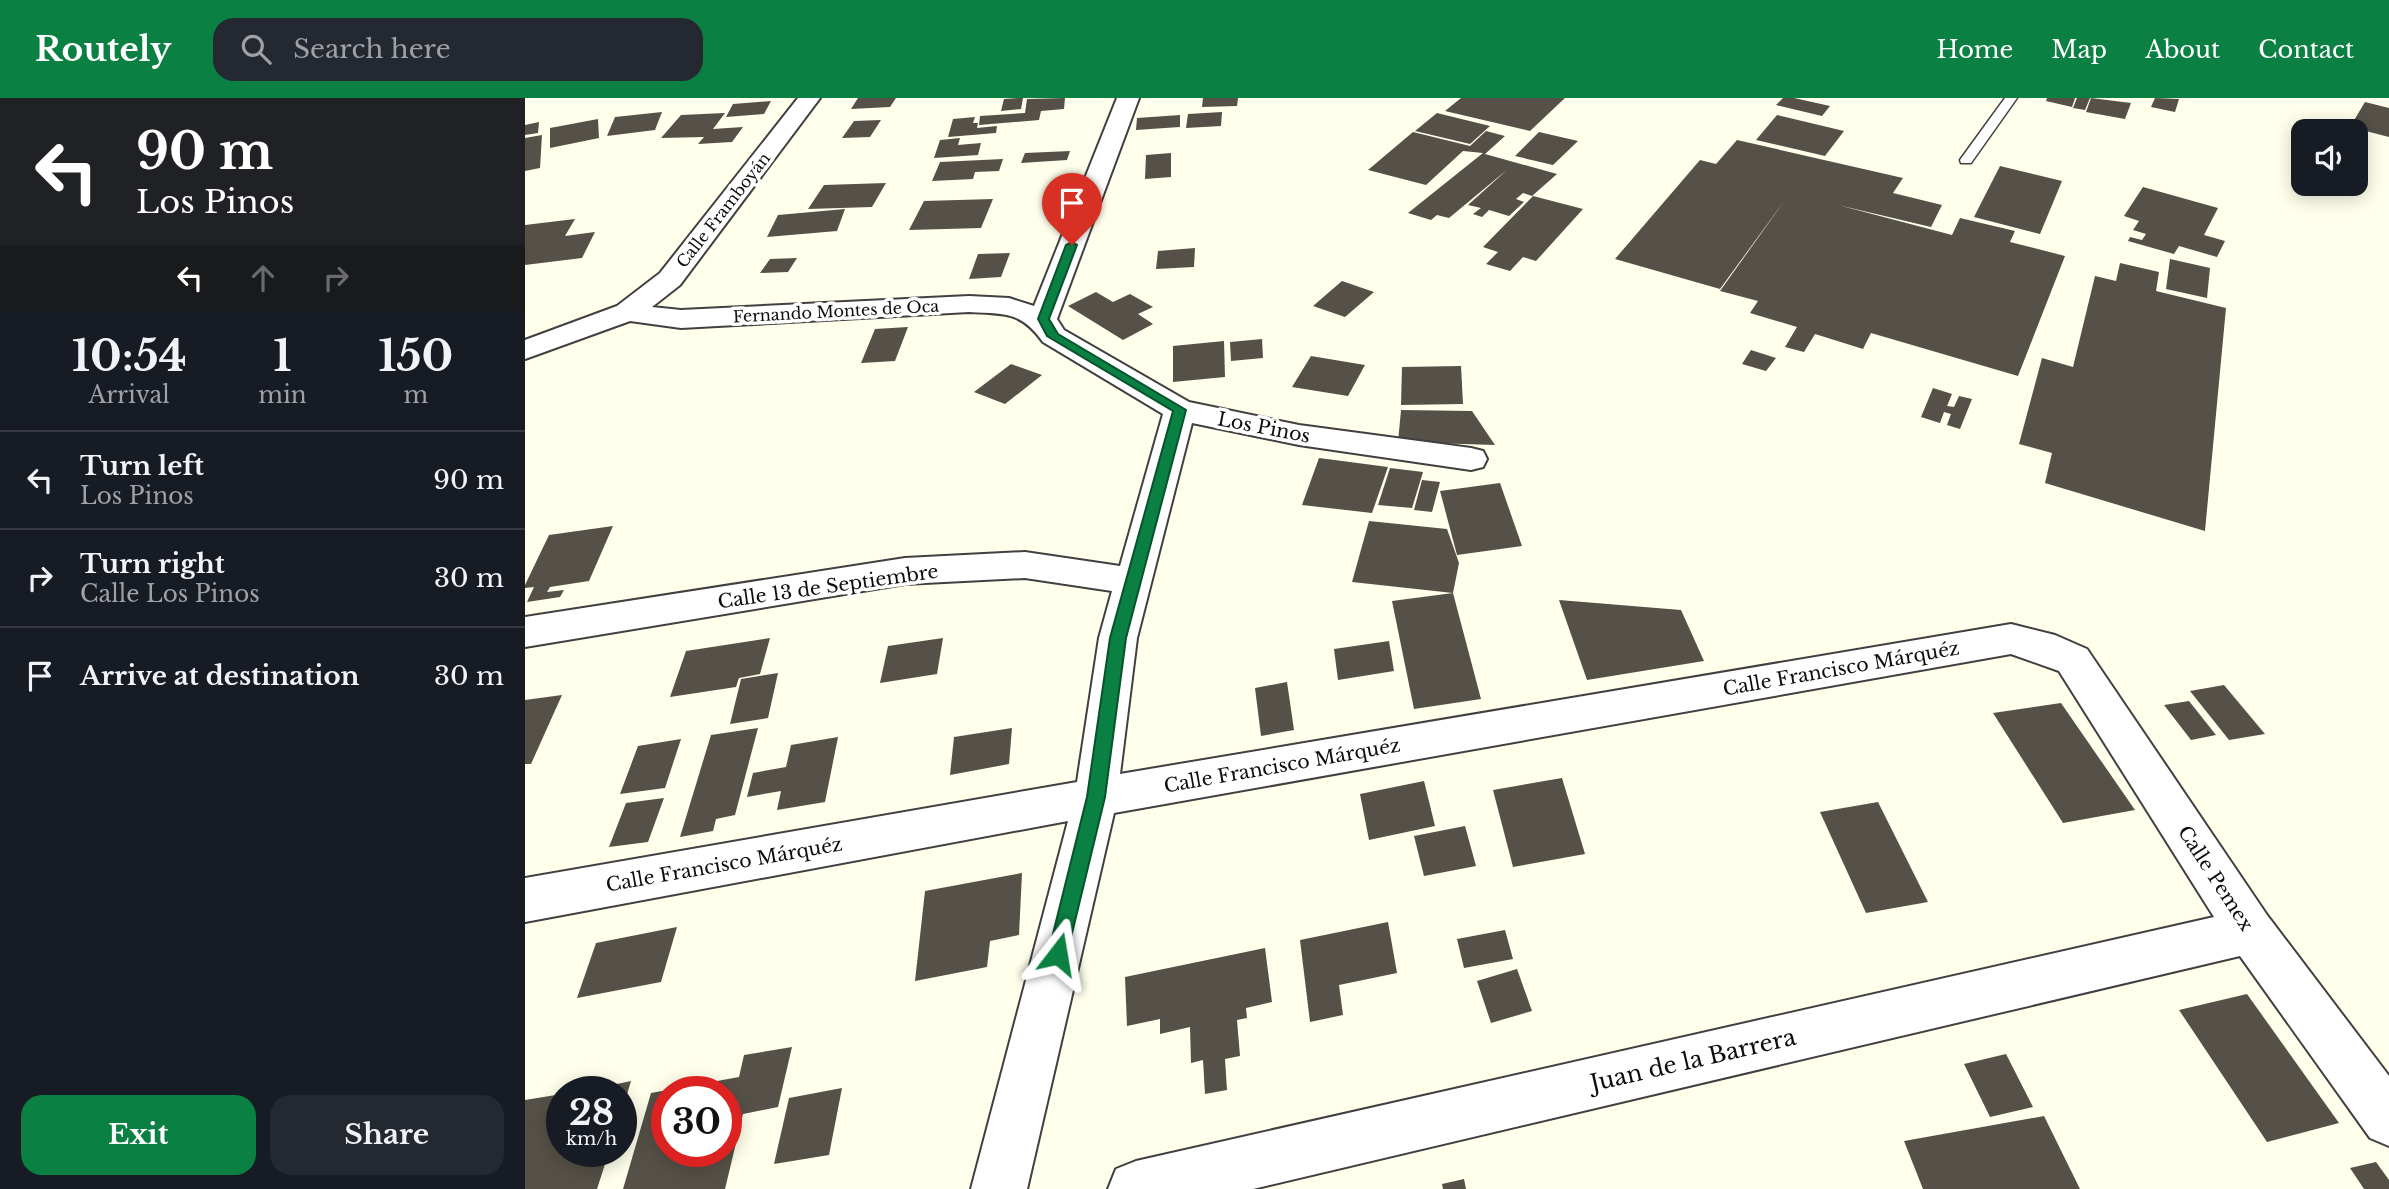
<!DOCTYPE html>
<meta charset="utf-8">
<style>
body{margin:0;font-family:"Libre Baskerville",serif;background:#242831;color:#f1f3f6;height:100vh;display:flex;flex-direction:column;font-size:26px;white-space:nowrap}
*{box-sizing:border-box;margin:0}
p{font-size:23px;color:#9ea1a6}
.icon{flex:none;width:38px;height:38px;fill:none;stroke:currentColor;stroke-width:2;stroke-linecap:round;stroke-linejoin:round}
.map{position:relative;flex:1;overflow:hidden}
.panel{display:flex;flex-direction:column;background:#171b24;width:525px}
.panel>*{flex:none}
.top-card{background:#202124;color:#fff;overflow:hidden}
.controls{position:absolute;left:1766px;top:21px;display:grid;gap:14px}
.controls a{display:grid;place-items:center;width:77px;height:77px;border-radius:14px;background:#171b24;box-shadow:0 4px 18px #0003;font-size:35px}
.speed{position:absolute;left:21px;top:978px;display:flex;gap:14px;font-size:35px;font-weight:700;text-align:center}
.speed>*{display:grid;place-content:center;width:91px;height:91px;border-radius:50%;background:#171b24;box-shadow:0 4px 18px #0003;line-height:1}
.speed small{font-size:18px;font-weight:400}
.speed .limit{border:10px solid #d22;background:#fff;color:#111}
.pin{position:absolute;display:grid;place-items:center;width:60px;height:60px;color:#fff;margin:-72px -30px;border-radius:50% 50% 50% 0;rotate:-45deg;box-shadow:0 0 7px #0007}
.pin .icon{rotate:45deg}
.me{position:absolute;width:77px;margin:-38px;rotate:14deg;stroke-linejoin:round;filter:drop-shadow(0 0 5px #0008)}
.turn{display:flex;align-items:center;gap:24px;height:147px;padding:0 21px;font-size:32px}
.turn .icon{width:91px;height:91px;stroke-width:2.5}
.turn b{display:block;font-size:49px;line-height:60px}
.lanes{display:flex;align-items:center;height:66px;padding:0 21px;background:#0003;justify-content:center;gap:35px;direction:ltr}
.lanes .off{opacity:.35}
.eta{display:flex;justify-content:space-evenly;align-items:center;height:119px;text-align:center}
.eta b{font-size:42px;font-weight:700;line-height:49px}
.cta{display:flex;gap:14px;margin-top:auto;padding:14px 21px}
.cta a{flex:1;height:80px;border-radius:21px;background:#0b8043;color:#fff;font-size:28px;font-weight:700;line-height:80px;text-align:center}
.cta a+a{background:#242831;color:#f1f3f6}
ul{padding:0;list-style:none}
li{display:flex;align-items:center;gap:21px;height:98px;padding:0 21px;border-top:2px solid #363941}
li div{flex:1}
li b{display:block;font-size:26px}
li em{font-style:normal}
header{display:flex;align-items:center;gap:42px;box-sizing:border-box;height:98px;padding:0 35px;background:#0b8043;color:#fff}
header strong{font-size:33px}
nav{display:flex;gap:38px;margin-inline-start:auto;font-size:24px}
.search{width:490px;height:63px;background:#242831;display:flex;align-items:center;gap:18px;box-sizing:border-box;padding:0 24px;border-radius:21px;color:#9ea1a6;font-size:26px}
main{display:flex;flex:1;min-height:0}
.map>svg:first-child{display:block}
.building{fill:#565148;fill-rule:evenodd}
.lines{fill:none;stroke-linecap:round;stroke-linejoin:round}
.lane-casing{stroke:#404040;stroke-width:3}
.street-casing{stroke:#404040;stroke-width:4}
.lane{fill:#fff;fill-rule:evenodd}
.street{fill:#fff;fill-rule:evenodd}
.route{fill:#0b8043;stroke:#07532c;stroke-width:2}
.labels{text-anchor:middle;stroke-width:7;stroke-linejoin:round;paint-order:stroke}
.far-street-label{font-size:16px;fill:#0d0d0d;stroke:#fff}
.street-label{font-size:19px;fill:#0d0d0d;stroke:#fff}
.near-street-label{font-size:23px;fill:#0d0d0d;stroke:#fff}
</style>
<header>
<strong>Routely</strong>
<div class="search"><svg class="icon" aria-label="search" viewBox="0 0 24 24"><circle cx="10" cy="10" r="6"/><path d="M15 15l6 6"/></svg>Search here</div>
<nav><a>Home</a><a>Map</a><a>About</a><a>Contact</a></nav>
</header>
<main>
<section class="panel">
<div class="top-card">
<div class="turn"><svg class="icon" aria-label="left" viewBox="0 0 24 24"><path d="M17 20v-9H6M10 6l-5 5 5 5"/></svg><div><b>90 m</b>Los Pinos</div></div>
<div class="lanes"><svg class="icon" aria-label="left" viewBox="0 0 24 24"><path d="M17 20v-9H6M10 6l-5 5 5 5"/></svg><svg class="icon off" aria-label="ahead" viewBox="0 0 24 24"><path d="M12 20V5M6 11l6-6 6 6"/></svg><svg class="icon off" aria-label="right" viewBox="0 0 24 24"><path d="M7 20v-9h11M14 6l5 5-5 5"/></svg></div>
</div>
<div class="eta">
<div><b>10:54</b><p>Arrival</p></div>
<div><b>1</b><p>min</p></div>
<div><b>150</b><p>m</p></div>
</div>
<ul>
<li><svg class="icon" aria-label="left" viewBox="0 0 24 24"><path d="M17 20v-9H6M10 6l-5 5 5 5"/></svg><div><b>Turn left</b><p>Los Pinos</p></div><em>90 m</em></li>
<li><svg class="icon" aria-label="right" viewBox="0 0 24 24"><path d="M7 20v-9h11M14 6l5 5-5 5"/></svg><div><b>Turn right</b><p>Calle Los Pinos</p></div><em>30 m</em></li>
<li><svg class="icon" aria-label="arrive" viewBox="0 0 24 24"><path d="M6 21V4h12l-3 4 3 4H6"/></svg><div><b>Arrive at destination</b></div><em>30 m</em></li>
</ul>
<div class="cta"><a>Exit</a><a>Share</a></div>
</section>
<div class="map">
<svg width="1864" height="1091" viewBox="0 0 1864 1091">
<rect width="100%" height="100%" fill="#ffffec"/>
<g class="building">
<path d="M333 0H371L365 9 326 11Z"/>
<path d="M493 0H498L496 11 476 13 479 1Z"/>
<path d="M540 0 539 11 516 13 514 22 454 27 455 18 500 15 502 1Z"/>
<path d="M678 0H713L712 8 677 9Z"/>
<path d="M936 0H1040L1005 33 920 13Z"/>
<path d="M1258 0H1269L1305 8 1297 18 1251 7Z"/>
<path d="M1522 0H1550L1547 9 1521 3Z"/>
<path d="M1552 0H1565L1560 12 1548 10Z"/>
<path d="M1566 0 1606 5 1600 21 1561 14Z"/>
<path d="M1630 0 1654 1 1650 14 1626 9Z"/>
<path d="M246 3 239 16 201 19 208 6Z"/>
<path d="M1840 4 1864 10V39L1825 29Z"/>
<path d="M137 14 130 32 82 38 90 19Z"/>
<path d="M697 14 696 28 661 30 663 16Z"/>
<path d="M200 15 188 31 218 29 207 44 173 46 179 39 136 40 156 17Z"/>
<path d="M912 15 965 28 945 46 890 33Z"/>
<path d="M655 17V29L611 32 612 20Z"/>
<path d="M1252 17 1319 33 1300 58 1231 42Z"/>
<path d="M450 19 448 25H453L452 30 472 28 471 35 423 39 428 21Z"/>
<path d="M73 21 74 40 25 50V30Z"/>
<path d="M356 22 345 39 317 40 329 23Z"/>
<path d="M14 24 13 35 0 37V27Z"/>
<path d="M961 33 980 38 960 56 1032 76 1007 98 998 95 991 101 999 104 984 118 964 112 957 119 948 116 956 110 943 107 983 71 924 120 912 117 906 122 883 115 958 55 938 53 901 87 843 72 888 34 945 48Z"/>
<path d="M1014 34 1053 43 1028 67 990 58Z"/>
<path d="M17 37 15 70 0 73V40Z"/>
<path d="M435 40 433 47 456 45 453 57 409 60 415 42Z"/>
<path d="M1212 42 1378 80 1368 95 1417 107 1406 129 1313 107 1427 137 1435 120 1490 133 1485 144 1540 158 1493 278 1346 235 1338 251 1290 236 1279 254 1260 249 1272 229 1225 215 1233 203 1195 193 1265 95 1195 191 1090 161 1175 62 1191 66Z"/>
<path d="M545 53 542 62 496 65 500 55Z"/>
<path d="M646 55V79L620 81 621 57Z"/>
<path d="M478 61 474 73 450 74 448 81 407 83 415 64Z"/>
<path d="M1475 68 1537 83 1515 136 1449 119Z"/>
<path d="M361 85 347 109 283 111 299 87Z"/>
<path d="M1618 89 1693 110 1679 137 1700 143 1692 159 1654 148 1649 156 1603 143 1605 139 1617 142 1621 136 1608 132 1614 123 1599 118Z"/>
<path d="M1008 98 1058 111 1011 163 998 159 985 173 961 166 973 154 958 149Z"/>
<path d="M468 101 456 130 384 132 399 103Z"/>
<path d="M320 111 312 133 242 139 253 117Z"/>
<path d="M50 121 40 138 70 134 57 160 0 167V127Z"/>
<path d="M670 150 669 169 631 171 633 153Z"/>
<path d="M485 155 476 179 444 181 453 156Z"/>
<path d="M272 160 263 174 235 175 245 161Z"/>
<path d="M1645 161 1685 170 1682 200 1641 191Z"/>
<path d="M1595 165 1634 174 1631 193 1701 210 1680 433 1520 385 1527 355 1494 346 1517 260 1548 269 1570 178 1591 183Z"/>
<path d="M817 183 849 194 820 219 788 208Z"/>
<path d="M571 194 588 204 605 196 628 209 613 216 628 226 598 242 543 208Z"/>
<path d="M383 229 370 263 336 265 350 231Z"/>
<path d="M737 241 738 260 706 263 705 244Z"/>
<path d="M699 243 700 279 648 284V248Z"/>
<path d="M1226 252 1251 260 1241 273 1217 266Z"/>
<path d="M786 258 840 267 823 298 767 289Z"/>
<path d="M486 266 517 277 480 306 449 294Z"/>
<path d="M936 268 938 306 876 307 877 269Z"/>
<path d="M1408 290 1427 296 1422 308 1429 309 1434 298 1447 301 1435 331 1422 327 1426 316 1419 314 1415 325 1396 319Z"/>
<path d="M876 312 947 313 970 347 873 344Z"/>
<path d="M794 360 863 369 847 415 777 407Z"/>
<path d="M865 370 898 374 887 410 853 407Z"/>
<path d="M897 382 915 384 907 414 889 412Z"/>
<path d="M975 385 997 448 932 457 915 393Z"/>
<path d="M844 423 922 431 934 465 928 495 956 601 889 611 867 503 928 495 827 484Z"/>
<path d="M88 428 64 483 25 489 22 494 39 492 35 499 2 504 9 489 0 490V487L24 437Z"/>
<path d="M1034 502 1156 512 1179 563 1062 582Z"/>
<path d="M245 540 235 576 214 580 211 589 145 599 161 553Z"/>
<path d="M418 540 412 576 355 585 363 548Z"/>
<path d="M864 543 869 573 813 582 809 551Z"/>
<path d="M253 575 243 620 205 626 216 581Z"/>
<path d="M762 584 769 632 736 638 730 590Z"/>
<path d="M1699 587 1740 636 1704 642 1665 593Z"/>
<path d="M37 597 6 666H0V602Z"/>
<path d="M1664 603 1691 637 1666 642 1639 607Z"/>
<path d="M1536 605 1610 712 1538 725 1468 615Z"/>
<path d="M233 630 210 717 191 721 188 733 155 739 186 637Z"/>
<path d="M487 630 484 666 425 677 429 639Z"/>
<path d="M313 639 300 704 252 712 256 693 222 699 228 675 261 669 266 647Z"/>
<path d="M156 641 140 690 95 696 113 648Z"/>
<path d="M1037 680 1060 756 988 769 968 692Z"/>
<path d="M899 683 910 728 844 742 835 696Z"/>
<path d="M139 700 123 744 84 749 101 705Z"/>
<path d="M1353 704 1403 804 1341 815 1295 714Z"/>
<path d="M940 728 951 768 899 778 889 738Z"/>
<path d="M497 775 494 837 465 843 462 869 390 883 400 793Z"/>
<path d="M863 824 872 875 814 887 818 917 785 924 775 842Z"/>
<path d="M152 829 136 884 52 900 71 845Z"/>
<path d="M980 832 988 861 939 870 932 841Z"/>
<path d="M740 850 747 904 721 910 722 920 712 922 715 958 700 961 702 992 680 996 678 962 666 965 665 929 635 936V921L602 928 600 879Z"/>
<path d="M992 871 1007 913 966 925 952 883Z"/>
<path d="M1722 896 1814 1025 1742 1044 1654 912Z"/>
<path d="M267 949 253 1009 218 1016 200 1091H98L126 995 214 979 219 957ZM142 994H201V1054H142Z"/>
<path d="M1481 956 1508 1009 1465 1019 1439 966Z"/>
<path d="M106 983 97 1013 96 994H54Z"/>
<path d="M317 990 304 1057 249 1066 264 1000Z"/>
<path d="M37 996V1054H84L72 1091H0V1002Z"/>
<path d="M1519 1018 1555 1091H1398L1379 1043Z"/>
<path d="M1851 1064 1864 1082V1091H1839L1825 1070Z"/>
<path d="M939 1081 941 1091H918L917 1086Z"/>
</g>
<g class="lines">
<defs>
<path id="lane" d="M1480 0H1492L1446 65H1436L1435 62Z"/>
<path id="street" d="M273 0H295L155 187 127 209 156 212 444 198 484 200 509 208 592 0H614L532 221 539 232 664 304 774 327 946 350 958 353 962 361 958 369 946 372 774 347 667 325 612 540 595 676 1486 526 1530 537 1562 551 1742 817 1864 978V1048L1845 1040 1715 858 728 1091H583L591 1071 611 1063 1689 819 1534 573 1486 556 589 715 502 1091H446L543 723 0 824V780L552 684 574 540 587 493 500 480 380 486 0 549V519L380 460 500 454 595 468 638 316 518 244C496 213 479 216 444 214L156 230 105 223 0 261V242L92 208 135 175Z"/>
</defs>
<use href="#lane" class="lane-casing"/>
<use href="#street" class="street-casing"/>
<use href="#lane" class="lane"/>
<use href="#street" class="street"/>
</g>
<path class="route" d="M547 144 552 147 524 221 533 236 661 312 601 540 580 699 542 856 540 862 533 865 526 862 523 856 562 699 585 540 648 313 522 238 513 221 541 147Z"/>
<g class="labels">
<g class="far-street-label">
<text transform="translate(198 112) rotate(-52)" y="6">Calle Framboyán</text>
<text transform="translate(311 213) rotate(-3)" y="6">Fernando Montes de Oca</text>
</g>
<g class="street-label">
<text transform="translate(739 329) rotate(11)" y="7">Los Pinos</text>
<text transform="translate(303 488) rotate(-8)" y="7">Calle 13 de Septiembre</text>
<text transform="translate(1316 570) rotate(-10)" y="7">Calle Francisco Márquéz</text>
<text transform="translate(757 667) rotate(-10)" y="7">Calle Francisco Márquéz</text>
<text transform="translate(199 766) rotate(-10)" y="7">Calle Francisco Márquéz</text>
<text transform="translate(1691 780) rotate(57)" y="7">Calle Pemex</text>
</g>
<g class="near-street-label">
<text transform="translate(1168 962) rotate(-13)" y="8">Juan de la Barrera</text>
</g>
</g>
</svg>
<div class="controls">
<a><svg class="icon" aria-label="sound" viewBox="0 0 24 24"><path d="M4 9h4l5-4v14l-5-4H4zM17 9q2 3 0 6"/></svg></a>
</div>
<div class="speed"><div>28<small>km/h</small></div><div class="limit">30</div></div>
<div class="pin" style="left:547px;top:147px;background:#d93025"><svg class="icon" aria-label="arrive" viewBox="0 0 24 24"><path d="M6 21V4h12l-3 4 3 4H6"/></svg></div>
<svg class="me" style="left:533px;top:856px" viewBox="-20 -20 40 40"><path d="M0-17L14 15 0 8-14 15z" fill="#0b8043" stroke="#fff" stroke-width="4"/></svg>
</div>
</main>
